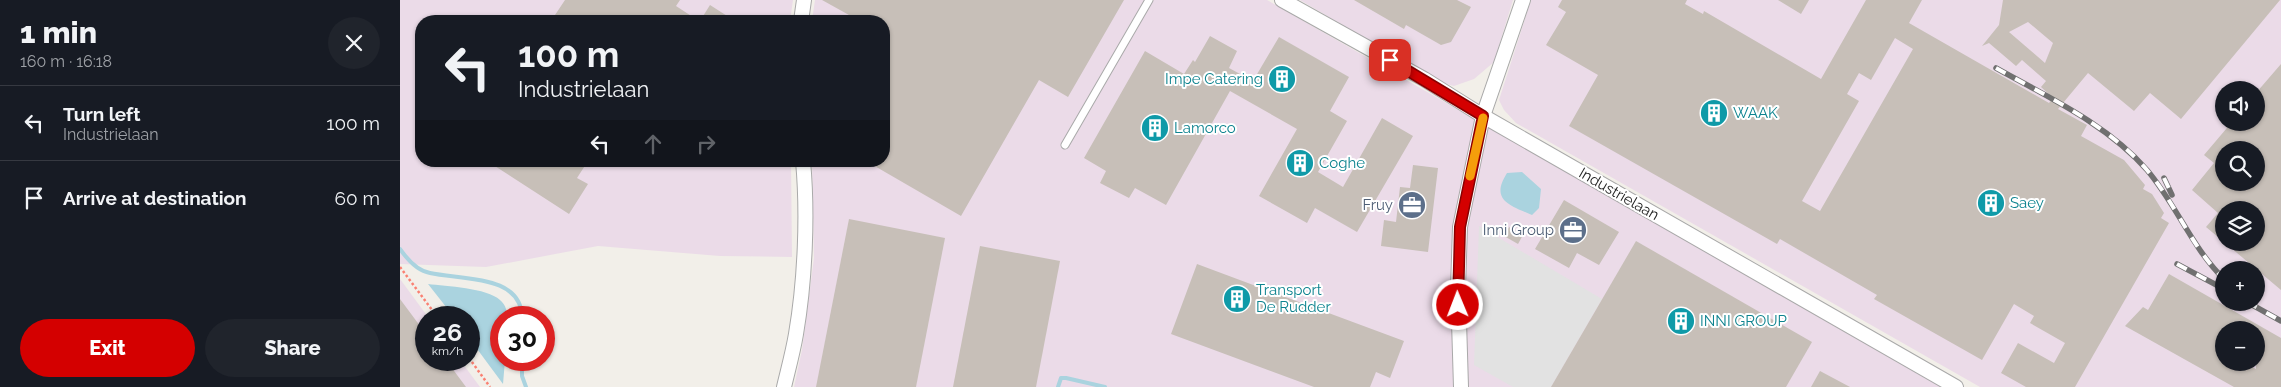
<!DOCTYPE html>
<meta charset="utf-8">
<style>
body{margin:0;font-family:Raleway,sans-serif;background:#20242c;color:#f1f3f6;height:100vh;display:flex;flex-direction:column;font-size:19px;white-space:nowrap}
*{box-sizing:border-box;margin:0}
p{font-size:16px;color:#9ea1a6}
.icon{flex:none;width:28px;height:28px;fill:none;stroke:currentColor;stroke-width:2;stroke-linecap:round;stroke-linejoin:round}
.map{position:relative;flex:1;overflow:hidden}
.sheet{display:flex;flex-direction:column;background:#171b24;width:400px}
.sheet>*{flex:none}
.banner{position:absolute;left:15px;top:15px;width:475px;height:152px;border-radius:20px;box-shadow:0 1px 4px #0004;background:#171b24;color:#f1f3f6;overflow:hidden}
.fabs{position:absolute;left:1815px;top:81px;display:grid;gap:10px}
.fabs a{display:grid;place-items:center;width:50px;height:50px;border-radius:50%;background:#171b24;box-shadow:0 1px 4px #0004;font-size:25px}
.speed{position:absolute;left:15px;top:306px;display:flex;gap:10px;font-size:25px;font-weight:700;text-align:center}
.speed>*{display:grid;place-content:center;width:65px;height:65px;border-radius:50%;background:#171b24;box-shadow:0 1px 4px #0004;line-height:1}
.speed small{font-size:12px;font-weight:400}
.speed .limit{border:8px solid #d22;background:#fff;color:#111}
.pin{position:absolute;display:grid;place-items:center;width:42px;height:42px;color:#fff;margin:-21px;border-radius:10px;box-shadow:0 2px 8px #0006}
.me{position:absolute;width:55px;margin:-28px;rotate:359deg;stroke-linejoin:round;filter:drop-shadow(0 0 4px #0008)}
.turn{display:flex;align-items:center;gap:18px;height:105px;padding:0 20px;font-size:22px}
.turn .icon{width:65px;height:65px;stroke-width:2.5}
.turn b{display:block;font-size:35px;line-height:42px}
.lanes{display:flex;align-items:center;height:48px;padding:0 20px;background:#0003;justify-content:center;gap:25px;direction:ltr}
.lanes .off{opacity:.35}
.round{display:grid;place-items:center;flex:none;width:52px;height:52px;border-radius:26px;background:#20242c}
.overview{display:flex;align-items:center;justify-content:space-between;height:85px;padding:0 20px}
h1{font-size:30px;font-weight:800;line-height:38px}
.primary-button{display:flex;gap:10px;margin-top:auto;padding:10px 20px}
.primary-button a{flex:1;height:58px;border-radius:30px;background:#d40000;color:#fff;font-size:20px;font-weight:800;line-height:58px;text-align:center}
.primary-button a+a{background:#20242c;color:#f1f3f6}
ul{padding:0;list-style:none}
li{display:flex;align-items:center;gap:15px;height:75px;padding:0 20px;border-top:1px solid #363941}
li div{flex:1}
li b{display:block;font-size:19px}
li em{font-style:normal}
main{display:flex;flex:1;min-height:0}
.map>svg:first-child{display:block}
.industrial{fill:#ebdbe8;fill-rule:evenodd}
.parking{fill:#e2e2e2}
.water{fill:#aad3df}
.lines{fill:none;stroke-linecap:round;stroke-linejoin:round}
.stream{stroke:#aad3df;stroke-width:4}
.building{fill:#c7bfb8;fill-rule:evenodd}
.lane-casing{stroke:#a9a9a9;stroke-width:9}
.street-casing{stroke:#a9a9a9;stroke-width:16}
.path{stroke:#fa8072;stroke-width:2.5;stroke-dasharray:2.5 2.5;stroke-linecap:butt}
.lane{stroke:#fff;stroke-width:7}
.street{stroke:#fff;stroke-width:14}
.rail-casing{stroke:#707070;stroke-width:5.5}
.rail{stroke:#fff;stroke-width:4;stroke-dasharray:11;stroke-linecap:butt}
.route-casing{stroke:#8a0000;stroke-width:12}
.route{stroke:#d40000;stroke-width:9}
.slow{stroke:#f59e0b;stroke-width:9}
.labels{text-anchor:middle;stroke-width:4;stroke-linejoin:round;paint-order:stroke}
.culture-label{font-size:15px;fill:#0d838f;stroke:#fff;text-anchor:start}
.street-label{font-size:15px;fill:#222;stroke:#fff}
.service-label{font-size:15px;fill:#4e5e75;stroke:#fff;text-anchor:end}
</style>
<main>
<section class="sheet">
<div class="overview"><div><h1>1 min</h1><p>160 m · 16:18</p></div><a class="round"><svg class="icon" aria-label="close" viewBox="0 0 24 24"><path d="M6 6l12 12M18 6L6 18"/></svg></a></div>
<ul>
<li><svg class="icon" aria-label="left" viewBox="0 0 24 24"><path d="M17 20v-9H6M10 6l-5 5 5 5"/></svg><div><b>Turn left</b><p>Industrielaan</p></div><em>100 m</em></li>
<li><svg class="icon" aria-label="arrive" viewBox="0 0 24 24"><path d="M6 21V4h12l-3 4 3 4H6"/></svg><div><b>Arrive at destination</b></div><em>60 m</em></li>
</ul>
<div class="primary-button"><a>Exit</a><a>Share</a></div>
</section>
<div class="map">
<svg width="1881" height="387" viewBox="0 0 1881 387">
<rect width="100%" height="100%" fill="#f2efe9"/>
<g class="industrial">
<path d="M0 0H393L390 21H21V161H391L392 257 320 256 198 246 86 267 0 264Z"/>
<path d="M415 0H867L1541 387H394L402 350 414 258 412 161H484V21H412Z"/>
<path d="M900 0H1113L1094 62 1074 79 1054 86 1039 82Z"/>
<path d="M1131 0H1881V387H1580L1116 123 1104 110 1099 100ZM1824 90H1856V122H1824ZM1824 150H1856V182H1824ZM1824 210H1856V242H1824ZM1824 270H1856V302H1824ZM1824 330H1856V362H1824Z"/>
<path d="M0 279 28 317 26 318V360H60L80 387H0Z"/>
</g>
<path class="parking" d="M1079 226 1202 299 1151 387H1113L1074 365Z"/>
<g class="water">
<path d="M1122 172 1141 189 1139 208 1132 215C1109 205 1090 200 1107 173Z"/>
<path d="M28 284C46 286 87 288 100 300 106 305 107 311 107 317L101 318V360H105L103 384 69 338V318L54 317Z"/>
</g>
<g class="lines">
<g class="stream">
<path d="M0 249C7 259 18 271 30 273 61 280 122 274 122 318"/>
<path d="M122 360V376L126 387"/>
<path d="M658 387 661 378H666L705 387"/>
</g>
</g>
<g class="building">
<path d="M165 0H280L276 6 299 21H151Z"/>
<path d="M422 0H724L668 97 639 80 561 216 466 161H484V21H446L449 15Z"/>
<path d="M954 0H1057L1071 7 1051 42 1041 45 1006 25 1004 29Z"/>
<path d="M1162 0H1287L1285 4 1303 14 1304 11 1421 79 1466 0H1522L1509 23 1649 103 1653 98 1641 87 1646 81 1622 60 1616 66 1589 43 1582 46 1599 25 1603 0H1880L1781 119 1750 93 1734 111 1688 73 1658 109 1687 125 1681 136 1724 160 1745 185 1743 189 1752 194 1764 213 1761 218 1769 223 1675 387H1626L1601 373 1618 343 1654 363 1665 343 1630 323 1634 316 1614 304 1582 360 1474 299 1477 295 1380 239 1377 244 1169 126 1198 75 1146 45 1166 12 1158 7ZM1628 22 1653 43 1645 63 1609 32ZM1495 38 1513 49 1420 211 1402 201 1459 101 1447 94 1459 73 1471 80Z"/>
<path d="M1378 0H1409L1401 14Z"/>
<path d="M310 5 335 21H300Z"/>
<path d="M810 36 837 51 829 68 853 81 879 37 949 77 930 111 947 121 918 172 943 187 982 118 1013 136 957 232 915 208 907 223 859 196 897 129 830 91 766 205 735 188 729 198 700 183 706 171 684 158 745 51 784 74 793 60 795 62Z"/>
<path d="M1881 64V290L1824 242H1856V210H1824V242L1806 227 1818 213 1792 190 1814 163 1804 155 1832 122H1856V93ZM1824 150H1856V182H1824Z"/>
<path d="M87 161H188L177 178 188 184 169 214Z"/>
<path d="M1013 165 1038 168 1028 252 981 246 984 220 996 222 1000 187 1010 188Z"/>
<path d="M1164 200 1219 232 1199 265 1177 253 1169 268 1135 249Z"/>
<path d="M449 219 545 238 516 387H416Z"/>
<path d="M1109 227 1123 235 1118 244 1104 236Z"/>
<path d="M1236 241 1412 342 1386 387H1151Z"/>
<path d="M580 246 660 261 636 387H553Z"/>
<path d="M797 264 1004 341 990 378 976 372 970 387H914L771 334Z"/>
<path d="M1769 274 1881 338V387H1834L1725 326 1743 307 1748 310ZM1824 330H1856V369L1842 362H1824Z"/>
<path d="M0 299 26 334V360H46L66 387H0Z"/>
<path d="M1420 371 1450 387H1411Z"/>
</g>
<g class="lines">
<defs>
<path id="lane" d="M665 145 749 0"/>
<g id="street">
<path d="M882 0 1024 79 1083 116 1556 387"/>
<path d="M401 21 404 0"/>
<path d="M384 387C388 370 393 352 396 334 405 281 408 215 403 161"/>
<path d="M1061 387 1058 288 1060 227 1083 116 1123 0"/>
</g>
</defs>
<use href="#lane" class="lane-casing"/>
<use href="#street" class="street-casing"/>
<g class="path">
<path d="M0 267 38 318"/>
<path d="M69 358 90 387"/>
</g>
<use href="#lane" class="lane"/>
<use href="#street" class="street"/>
<defs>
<g id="rail">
<path d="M1596 68C1648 97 1708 125 1747 170 1776 204 1792 248 1824 279"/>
<path d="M1764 178 1772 195"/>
<path d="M1777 264 1824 289"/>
<path d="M1847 302 1881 321"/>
</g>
</defs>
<use href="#rail" class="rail-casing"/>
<use href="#rail" class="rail"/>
</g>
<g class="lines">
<defs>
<path id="route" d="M990 60 1083 116 1060 227 1058 305"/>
</defs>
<use href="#route" class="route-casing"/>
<use href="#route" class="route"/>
<path class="slow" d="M1070 176 1083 118"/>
</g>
<defs>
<symbol id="building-disc" viewBox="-11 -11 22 22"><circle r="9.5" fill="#0f9aa8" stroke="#fff"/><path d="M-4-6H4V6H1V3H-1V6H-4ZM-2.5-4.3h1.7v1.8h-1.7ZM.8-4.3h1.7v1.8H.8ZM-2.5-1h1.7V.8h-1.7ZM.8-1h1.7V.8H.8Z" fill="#fff"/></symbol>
<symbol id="office-disc" viewBox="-11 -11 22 22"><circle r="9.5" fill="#5c6f8a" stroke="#fff"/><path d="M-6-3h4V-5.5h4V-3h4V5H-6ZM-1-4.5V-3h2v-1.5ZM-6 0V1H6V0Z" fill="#fff"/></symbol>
</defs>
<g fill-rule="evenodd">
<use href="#building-disc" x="866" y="63" width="32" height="32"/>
<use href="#building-disc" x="1298" y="97" width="32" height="32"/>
<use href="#building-disc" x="739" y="112" width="32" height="32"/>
<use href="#building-disc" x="884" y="147" width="32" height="32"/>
<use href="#building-disc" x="1575" y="187" width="32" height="32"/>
<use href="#office-disc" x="996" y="189" width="32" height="32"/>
<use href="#office-disc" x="1157" y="214" width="32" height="32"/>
<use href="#building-disc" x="821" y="283" width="32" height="32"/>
<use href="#building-disc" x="1265" y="305" width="32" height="32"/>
</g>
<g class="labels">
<g class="culture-label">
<text x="863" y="84" text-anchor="end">Impe Catering</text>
<text x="1333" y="118">WAAK</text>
<text x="774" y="133">Lamorco</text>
<text x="919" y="168">Coghe</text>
<text x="1610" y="208">Saey</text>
<text x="856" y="295">Transport<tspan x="856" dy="17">De Rudder</tspan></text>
<text x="1300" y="326">INNI GROUP</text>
</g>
<g class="street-label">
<text transform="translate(1219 194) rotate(30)" y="5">Industrielaan</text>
</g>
<g class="service-label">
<text x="993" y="210">Fruy</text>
<text x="1154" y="235">Inni Group</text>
</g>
</g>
</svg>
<div class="fabs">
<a><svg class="icon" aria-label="sound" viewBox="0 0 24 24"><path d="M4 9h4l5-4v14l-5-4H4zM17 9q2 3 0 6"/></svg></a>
<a><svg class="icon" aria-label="search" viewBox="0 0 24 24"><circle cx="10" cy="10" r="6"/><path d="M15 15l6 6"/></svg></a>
<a><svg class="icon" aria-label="layers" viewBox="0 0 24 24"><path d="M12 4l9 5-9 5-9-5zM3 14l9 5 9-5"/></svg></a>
<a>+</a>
<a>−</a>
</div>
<div class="speed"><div>26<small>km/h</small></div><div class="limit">30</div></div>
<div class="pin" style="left:990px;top:60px;background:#d93025"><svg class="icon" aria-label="arrive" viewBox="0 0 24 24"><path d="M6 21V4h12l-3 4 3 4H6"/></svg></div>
<svg class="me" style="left:1058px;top:305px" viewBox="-20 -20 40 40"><circle r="17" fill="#d40000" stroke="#fff" stroke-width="3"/><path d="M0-11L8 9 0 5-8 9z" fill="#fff"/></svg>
<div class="banner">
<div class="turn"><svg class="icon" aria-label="left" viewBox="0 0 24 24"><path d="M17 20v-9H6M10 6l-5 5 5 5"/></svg><div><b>100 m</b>Industrielaan</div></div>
<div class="lanes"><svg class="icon" aria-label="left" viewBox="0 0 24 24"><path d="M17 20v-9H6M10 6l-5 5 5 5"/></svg><svg class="icon off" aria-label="ahead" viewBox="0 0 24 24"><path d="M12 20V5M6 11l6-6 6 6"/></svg><svg class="icon off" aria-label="right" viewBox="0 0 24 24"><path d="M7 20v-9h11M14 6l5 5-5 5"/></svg></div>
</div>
</div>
</main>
